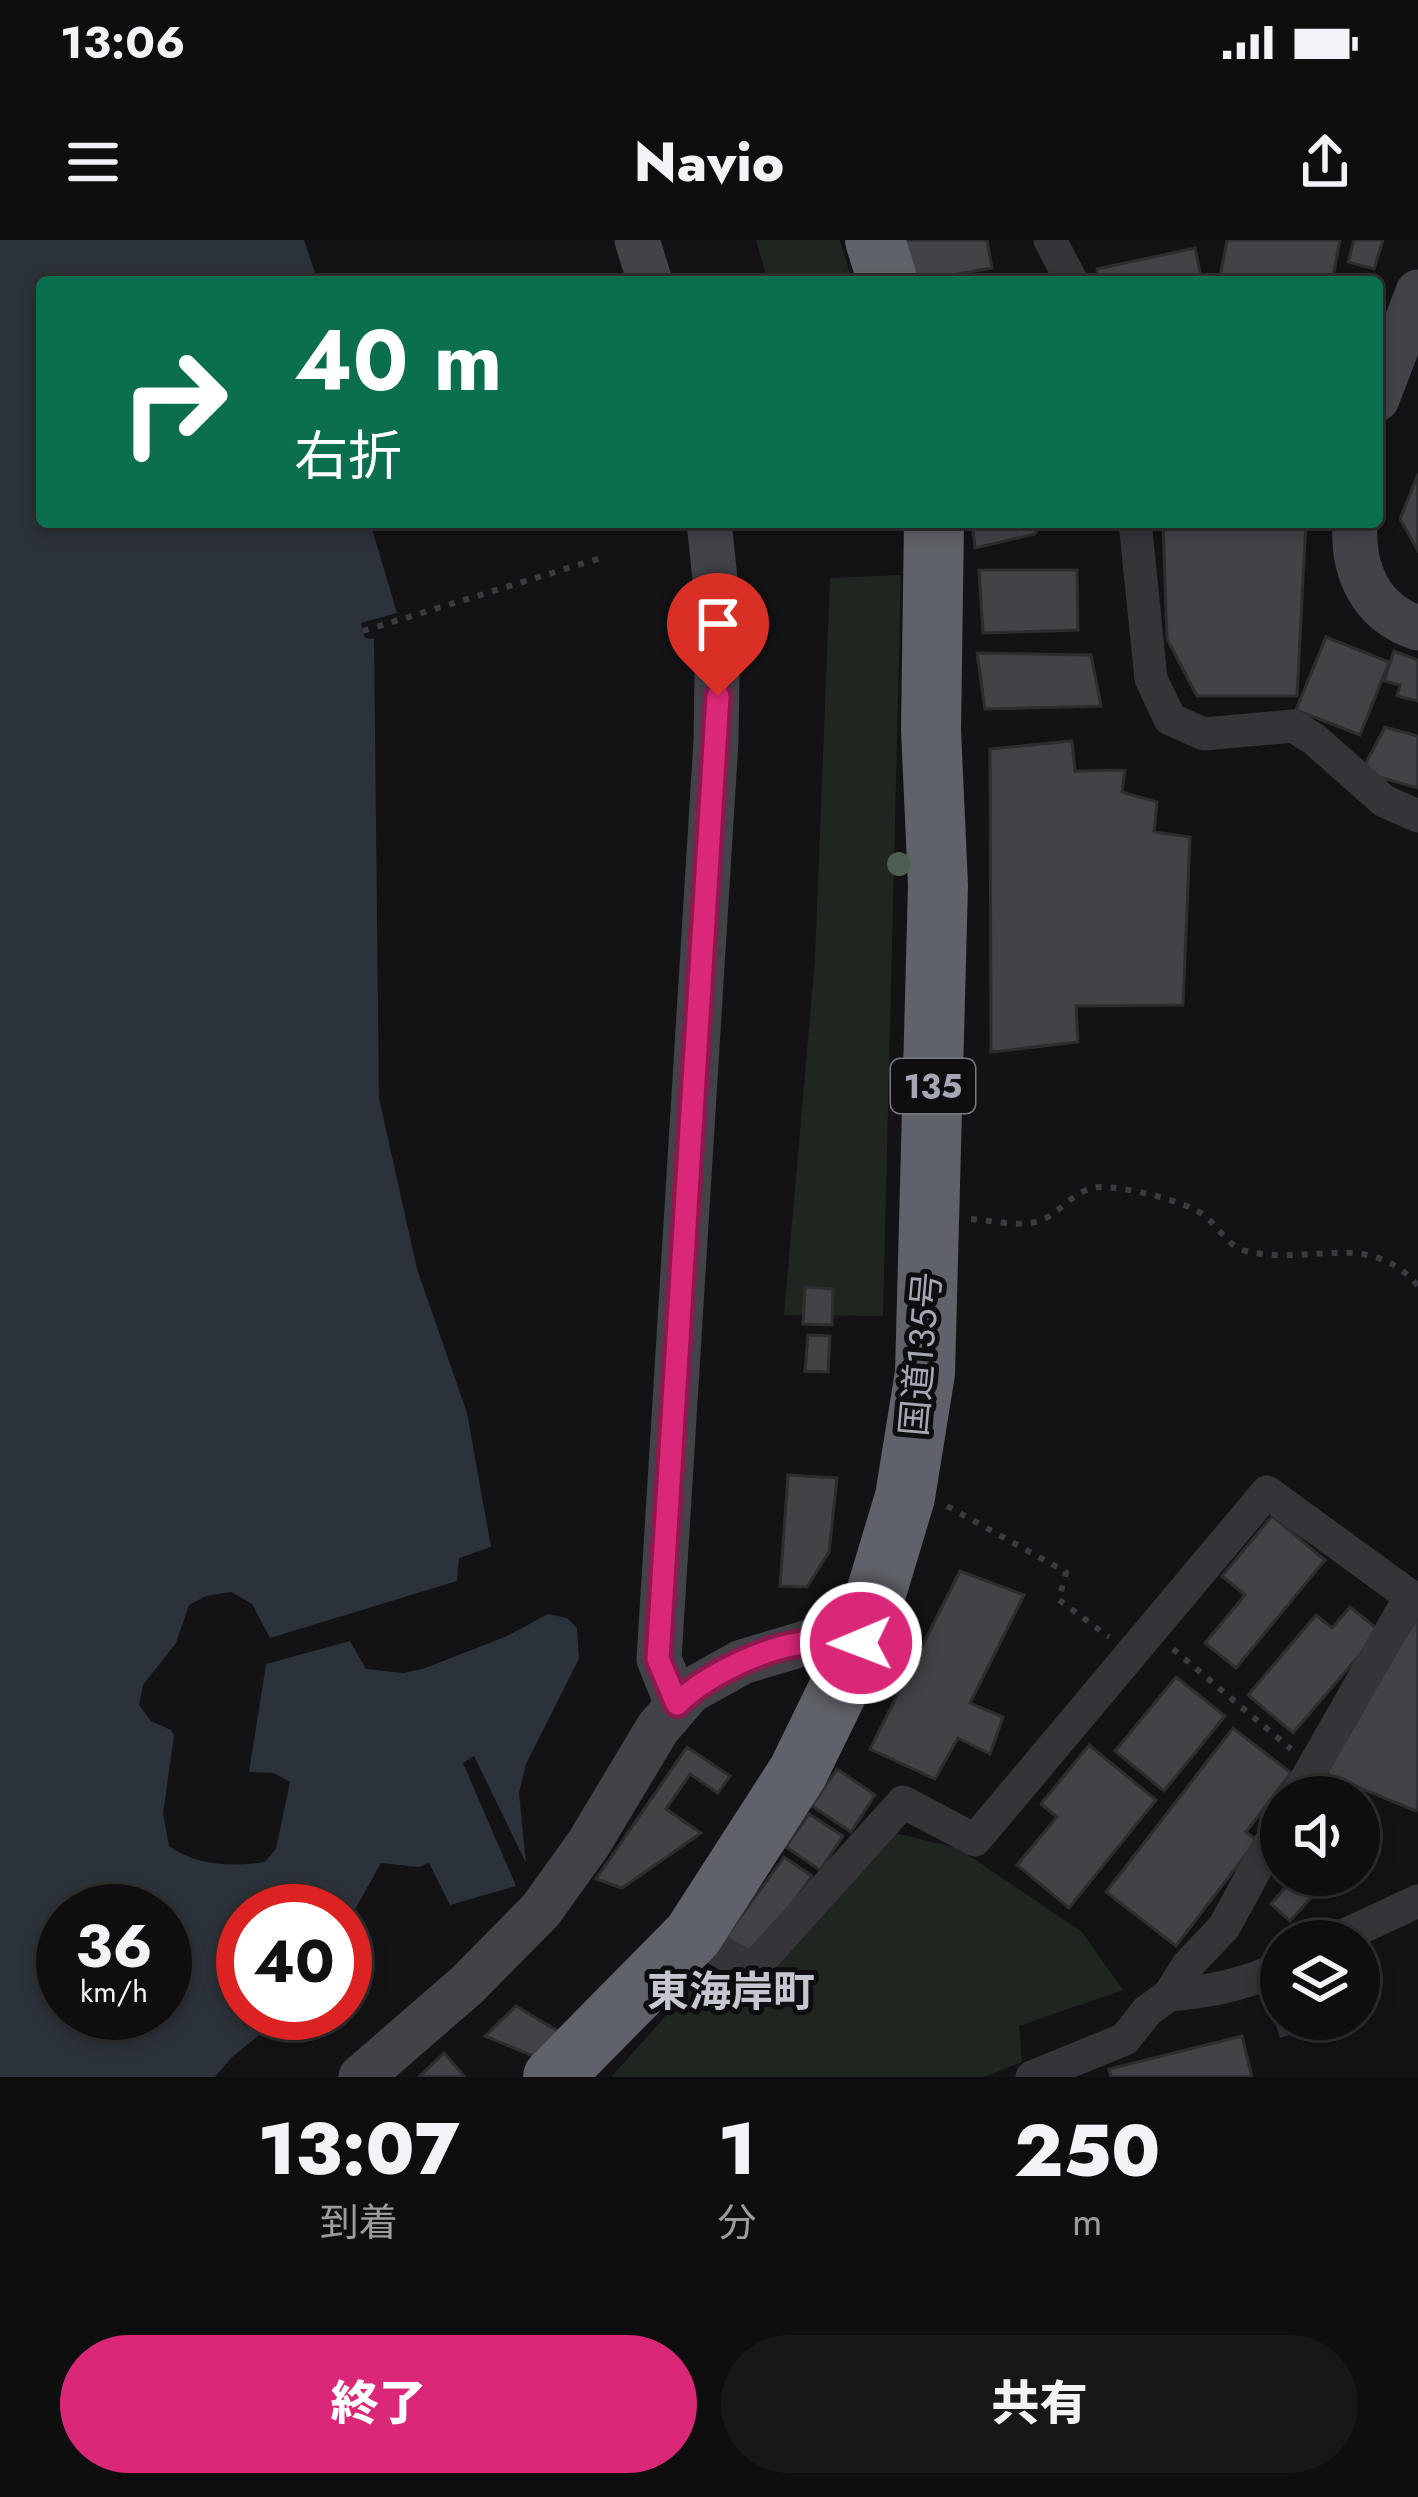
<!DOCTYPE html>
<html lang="ja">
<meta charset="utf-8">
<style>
body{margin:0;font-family:Jost,"Noto Sans JP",sans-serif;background:#171718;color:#f1f3f6;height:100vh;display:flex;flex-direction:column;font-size:45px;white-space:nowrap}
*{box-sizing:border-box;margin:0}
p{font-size:39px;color:#9b9c9e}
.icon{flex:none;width:66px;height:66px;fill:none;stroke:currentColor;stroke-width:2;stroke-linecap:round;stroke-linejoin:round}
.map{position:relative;height:1837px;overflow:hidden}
.details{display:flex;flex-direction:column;background:#0e0e0f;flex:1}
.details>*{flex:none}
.top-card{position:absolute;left:36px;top:36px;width:1347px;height:252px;border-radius:12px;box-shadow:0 6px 18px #0003,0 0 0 3px #2e2e2f;background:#0b6e4f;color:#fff;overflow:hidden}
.tools{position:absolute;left:1260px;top:1536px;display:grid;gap:24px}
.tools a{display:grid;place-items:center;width:120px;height:120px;border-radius:50%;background:#0e0e0f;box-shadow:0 6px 18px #0003,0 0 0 3px #2e2e2f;font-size:60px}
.speed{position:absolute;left:36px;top:1644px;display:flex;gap:24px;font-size:60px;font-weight:700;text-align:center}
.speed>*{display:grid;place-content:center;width:156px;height:156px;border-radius:50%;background:#0e0e0f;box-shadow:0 6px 18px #0003,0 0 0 3px #2e2e2f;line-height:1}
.speed small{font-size:30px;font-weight:400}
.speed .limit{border:18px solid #d22;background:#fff;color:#111}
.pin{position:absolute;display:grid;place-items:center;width:102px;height:102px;color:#fff;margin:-123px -51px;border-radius:50% 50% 50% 0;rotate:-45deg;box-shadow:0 0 12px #0007}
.pin .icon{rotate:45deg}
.me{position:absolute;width:132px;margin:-66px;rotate:269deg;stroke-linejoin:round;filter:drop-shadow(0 0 9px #0008)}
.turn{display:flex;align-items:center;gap:42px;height:252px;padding:0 60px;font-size:54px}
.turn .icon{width:156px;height:156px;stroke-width:2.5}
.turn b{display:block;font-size:84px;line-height:102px}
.eta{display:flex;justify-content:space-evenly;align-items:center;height:204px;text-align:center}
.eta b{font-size:72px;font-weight:800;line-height:84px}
.action{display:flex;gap:24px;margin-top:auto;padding:24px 60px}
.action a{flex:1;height:138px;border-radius:72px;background:#db2777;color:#fff;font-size:48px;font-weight:800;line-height:138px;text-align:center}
.action a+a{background:#171718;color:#f1f3f6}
.status{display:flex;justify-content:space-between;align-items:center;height:84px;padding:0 60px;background:#0e0e0f;direction:ltr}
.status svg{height:33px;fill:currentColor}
header{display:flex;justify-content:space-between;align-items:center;height:156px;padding:0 60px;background:#0e0e0f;font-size:54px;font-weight:800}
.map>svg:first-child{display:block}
.green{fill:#1f2620}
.water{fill:#2c3239;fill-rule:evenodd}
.building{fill:#424247;stroke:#2d2d30;stroke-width:3}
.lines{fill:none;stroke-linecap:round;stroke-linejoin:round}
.path{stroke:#3a3b40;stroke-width:6;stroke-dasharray:6 9;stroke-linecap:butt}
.street{stroke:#343439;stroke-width:33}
.secondary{stroke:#424349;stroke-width:45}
.highway{stroke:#606269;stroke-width:60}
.tree{fill:#4d5f50}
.route-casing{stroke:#8e194d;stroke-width:30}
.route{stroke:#db2777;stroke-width:21}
.labels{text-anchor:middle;stroke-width:10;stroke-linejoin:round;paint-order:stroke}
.shield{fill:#0e0d0f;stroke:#787a82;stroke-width:3}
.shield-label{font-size:33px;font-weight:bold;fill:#a5a8b4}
.street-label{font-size:36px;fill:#a5a8b4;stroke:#0e0d0f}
.quarter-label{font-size:42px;font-weight:bold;fill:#c5c7d0;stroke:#0e0d0f}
</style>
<div class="status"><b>13:06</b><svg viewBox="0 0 49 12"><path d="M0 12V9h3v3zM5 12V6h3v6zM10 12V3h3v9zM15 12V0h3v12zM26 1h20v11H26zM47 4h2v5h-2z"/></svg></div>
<header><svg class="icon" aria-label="menu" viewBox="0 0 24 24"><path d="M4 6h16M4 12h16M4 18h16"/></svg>Navio<svg class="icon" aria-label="share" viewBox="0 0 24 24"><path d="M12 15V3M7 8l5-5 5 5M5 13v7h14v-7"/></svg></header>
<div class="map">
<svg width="1418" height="1837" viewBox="0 0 1418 1837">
<rect width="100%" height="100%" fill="#131214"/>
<g class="green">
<path d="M756 0H840L850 34 823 42H768Z"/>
<path d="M901 335 883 1076 784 1075 815 719 830 338Z"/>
<path d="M894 1593 958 1608 1082 1692 1123 1750 1019 1786 1022 1822 984 1837H611L697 1741 742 1755Z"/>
</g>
<g class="water">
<path d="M0 0H304L318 42H42V282H370L397 373 361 383 365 398 374 399 379 858 417 1029 467 1173 491 1307 459 1318 457 1341 270 1398 252 1364 231 1352 206 1356 189 1365 176 1403 143 1445 139 1465 151 1481 171 1490 174 1495 163 1574 169 1606C197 1626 232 1627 265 1622L276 1609 290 1542 274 1533 249 1532 266 1424 350 1401 366 1429 404 1433 425 1428 505 1397 548 1374 567 1378 577 1388 579 1419 526 1524 519 1553 526 1623 474 1516 463 1523 516 1646 450 1665 429 1623 419 1627 381 1623 345 1687V1671H243V1773H286L231 1818 215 1837H0ZM63 1671H165V1773H63Z"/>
<path d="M1281 1766V1779H1317L1319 1785 1280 1798 1271 1770Z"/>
</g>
<g class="building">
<path d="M905 0H987L992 28 913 42Z"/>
<path d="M1227 0H1340L1332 42H1219Z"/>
<path d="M1354 0H1383L1374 29 1348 22Z"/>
<path d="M1195 8 1202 42H1098L1097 29Z"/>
<path d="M1418 234V311L1400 279Z"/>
<path d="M972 282H1041L1035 294 975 308Z"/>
<path d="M1163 282H1306L1297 456H1197L1167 399Z"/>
<path d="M979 330H1077L1078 390 983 393Z"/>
<path d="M1326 397 1389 422 1360 495 1296 470Z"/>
<path d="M1394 411 1418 420V461L1397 456 1400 445 1384 441Z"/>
<path d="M977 413 1091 415 1101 466 985 469Z"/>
<path d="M1385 487 1418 496V548L1361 532Z"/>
<path d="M1072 501 1075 531 1125 530 1122 552 1157 562 1154 592 1190 597 1183 765 1076 766 1078 802 991 812 990 509Z"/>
<path d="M805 1047 833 1049 832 1085 803 1084Z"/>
<path d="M808 1095 830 1096 828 1132 805 1131Z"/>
<path d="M788 1235 837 1238 829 1312 807 1347 780 1346Z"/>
<path d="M1272 1276 1325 1320 1236 1428 1205 1403 1245 1355 1222 1336Z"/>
<path d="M960 1331 1024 1355 970 1463 1003 1477 990 1514 958 1498 935 1539 870 1509Z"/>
<path d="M1350 1367 1380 1391 1293 1493 1248 1455 1316 1375 1332 1388Z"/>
<path d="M1418 1376V1566L1416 1571 1321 1532Z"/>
<path d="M1176 1437 1225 1476 1164 1551 1115 1511Z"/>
<path d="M1233 1488 1291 1533 1246 1592 1257 1600 1176 1706 1106 1652Z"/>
<path d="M1089 1505 1156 1560 1069 1668 1017 1625 1057 1577 1041 1564Z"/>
<path d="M687 1507 730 1536 718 1553 690 1534 666 1569 701 1593 622 1648 596 1639Z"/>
<path d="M837 1529 875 1555 851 1592 812 1566Z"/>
<path d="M809 1574 843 1596 820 1630 786 1607Z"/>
<path d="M784 1617 812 1636 754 1717 726 1697Z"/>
<path d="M1296 1635H1313L1311 1637 1321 1647 1290 1681 1271 1664Z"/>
<path d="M516 1766 558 1791 533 1816 485 1796Z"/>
<path d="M1242 1796 1252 1837H1111L1109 1829Z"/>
<path d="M444 1813 465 1837H419Z"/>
</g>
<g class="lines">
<g class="path">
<path d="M363 391 604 317"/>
<path d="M971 979C989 980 1017 987 1035 982 1059 977 1072 949 1099 947 1123 946 1187 961 1205 976 1220 988 1227 1006 1246 1011 1310 1027 1369 988 1418 1046"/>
<path d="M947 1266 1066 1332 1059 1360 1109 1397"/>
<path d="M1173 1409 1291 1509"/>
</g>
<g class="street">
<path d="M1050 0 1072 42"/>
<path d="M1135 282 1151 439 1170 479 1204 494 1293 486 1314 499 1384 561 1418 576"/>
<path d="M1296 1557 1411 1356"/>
<path d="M693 1695 752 1730 903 1562 975 1600 1267 1252 1418 1362"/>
<path d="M1332 1701 1418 1661"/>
<path d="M1169 1755C1208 1752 1246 1745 1281 1727"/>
<path d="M1032 1837 1125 1799 1147 1771 1169 1755 1188 1725 1224 1687 1281 1583"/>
</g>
<g class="secondary">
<path d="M637 0 650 42"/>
<path d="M1377 159 1418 52"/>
<path d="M1355 282C1352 329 1369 372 1418 388"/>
<path d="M677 1464 659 1419 716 501 718 368 709 282"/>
<path d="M361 1837 467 1745 541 1670 589 1603 658 1488 690 1451 742 1422 809 1402 861 1403"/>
</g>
<g class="highway">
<path d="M875 0 888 42"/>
<path d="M553 1837 693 1695 798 1532 861 1403 905 1257 925 1133 938 645 931 490 934 282"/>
</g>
</g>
<circle class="tree" cx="899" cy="624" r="12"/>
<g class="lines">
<defs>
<path id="route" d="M718 456 658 1419 677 1464C707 1434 771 1404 813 1402 829 1401 845 1403 861 1403"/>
</defs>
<use href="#route" class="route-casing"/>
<use href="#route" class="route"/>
</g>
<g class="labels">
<rect class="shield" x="891" y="819" width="84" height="54" rx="9"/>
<g class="shield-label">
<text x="933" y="858">135</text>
</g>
<g class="street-label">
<text transform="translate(920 1114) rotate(-85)" y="13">国道135号</text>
</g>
<g class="quarter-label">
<text x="731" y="1766">東海岸町</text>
</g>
</g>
</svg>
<div class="tools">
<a><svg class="icon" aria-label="sound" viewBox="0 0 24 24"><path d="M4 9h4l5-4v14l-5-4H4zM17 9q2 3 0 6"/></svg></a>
<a><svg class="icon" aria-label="layers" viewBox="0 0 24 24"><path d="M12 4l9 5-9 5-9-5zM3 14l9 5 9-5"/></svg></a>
</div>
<div class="speed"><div>36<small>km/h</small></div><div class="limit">40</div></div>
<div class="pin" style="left:718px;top:456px;background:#d93025"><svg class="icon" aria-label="arrive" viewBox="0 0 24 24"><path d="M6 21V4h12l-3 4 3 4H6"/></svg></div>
<svg class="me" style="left:861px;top:1403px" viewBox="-20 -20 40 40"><circle r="17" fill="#db2777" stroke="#fff" stroke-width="3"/><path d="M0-11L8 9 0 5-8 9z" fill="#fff"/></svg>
<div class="top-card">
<div class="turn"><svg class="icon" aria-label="right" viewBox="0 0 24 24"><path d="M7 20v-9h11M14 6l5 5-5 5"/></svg><div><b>40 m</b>右折</div></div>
</div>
</div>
<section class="details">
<div class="eta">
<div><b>13:07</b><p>到着</p></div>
<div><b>1</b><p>分</p></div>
<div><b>250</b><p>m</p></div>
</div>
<div class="action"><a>終了</a><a>共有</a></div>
</section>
